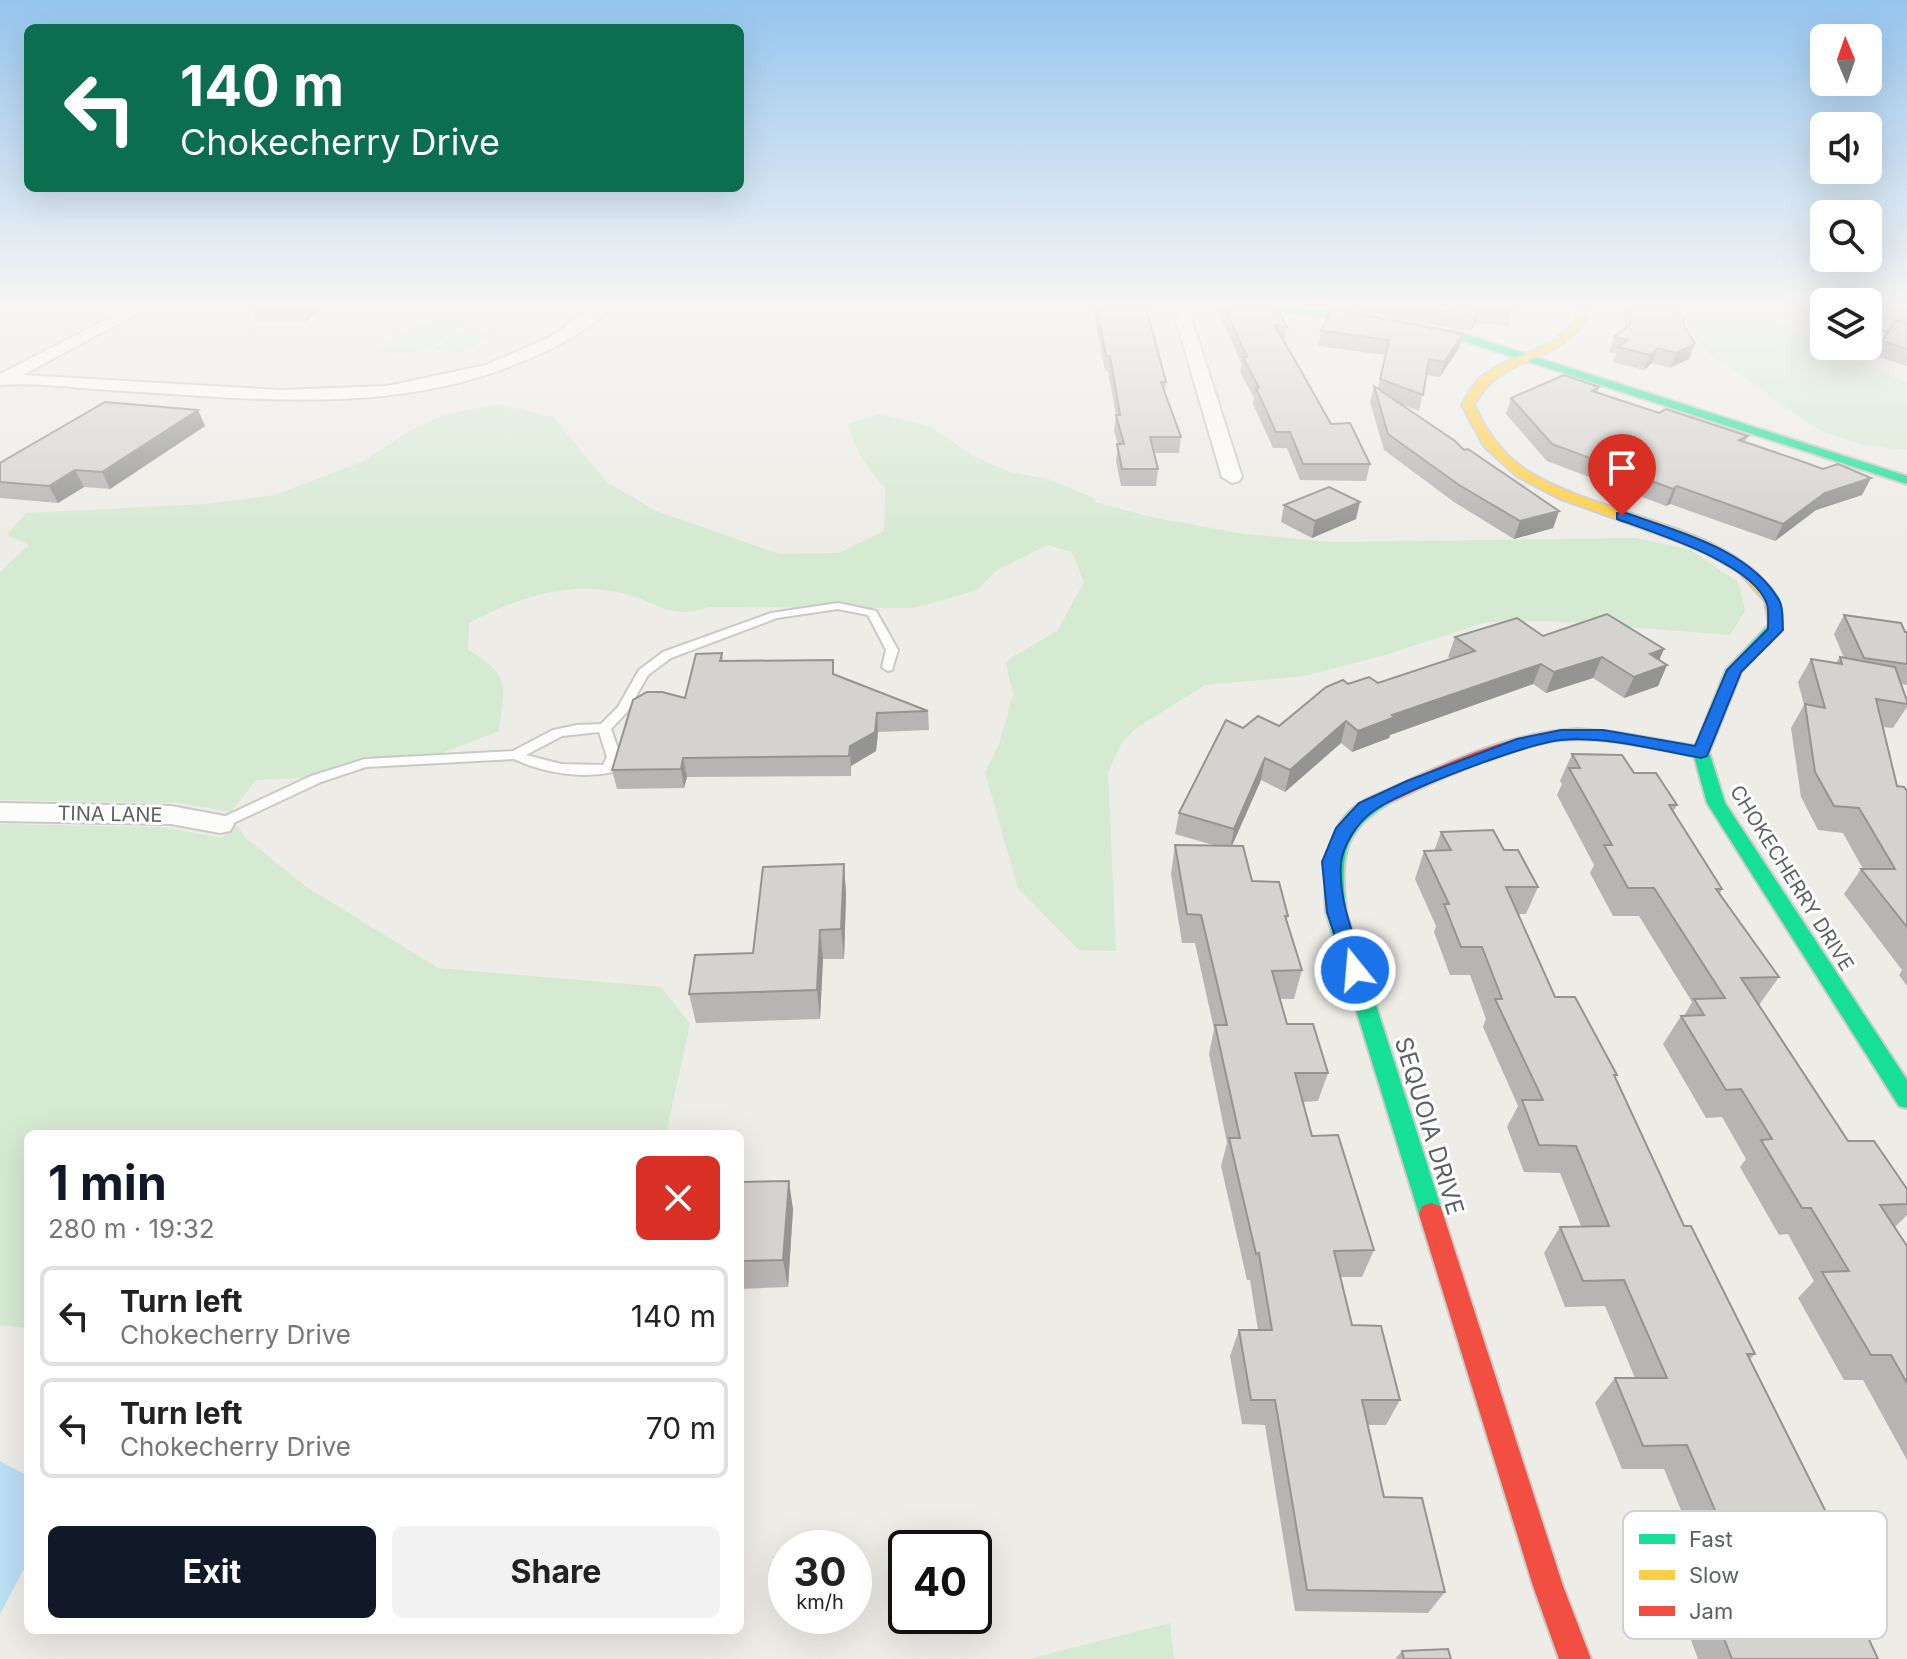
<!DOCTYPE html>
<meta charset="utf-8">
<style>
body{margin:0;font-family:Inter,sans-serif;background:#f2f2f2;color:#222;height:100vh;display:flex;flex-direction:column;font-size:30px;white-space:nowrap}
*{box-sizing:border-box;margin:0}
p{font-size:26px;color:#767676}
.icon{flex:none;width:44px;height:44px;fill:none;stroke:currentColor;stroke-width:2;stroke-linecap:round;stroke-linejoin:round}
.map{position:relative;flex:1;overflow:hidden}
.details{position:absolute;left:24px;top:1130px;width:720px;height:504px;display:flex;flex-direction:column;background:#fff;border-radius:12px;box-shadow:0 8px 32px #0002}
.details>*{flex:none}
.hud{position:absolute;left:24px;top:24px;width:720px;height:168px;border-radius:12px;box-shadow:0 8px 32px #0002;background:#0b6e4f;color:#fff;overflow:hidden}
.needle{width:52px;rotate:358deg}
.controls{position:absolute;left:1810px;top:24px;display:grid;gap:16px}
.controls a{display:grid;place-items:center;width:72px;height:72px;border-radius:12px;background:#fff;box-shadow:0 8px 32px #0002;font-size:40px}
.speed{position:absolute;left:768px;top:1530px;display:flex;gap:16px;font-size:40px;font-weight:700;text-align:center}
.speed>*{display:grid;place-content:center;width:104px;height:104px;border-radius:50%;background:#fff;box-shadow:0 8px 32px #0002;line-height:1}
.speed small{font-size:20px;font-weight:400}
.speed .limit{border:4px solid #111;border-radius:12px;background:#fff;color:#111}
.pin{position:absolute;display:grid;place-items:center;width:68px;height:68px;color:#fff;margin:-82px -34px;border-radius:50% 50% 50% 0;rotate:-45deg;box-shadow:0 0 8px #0007}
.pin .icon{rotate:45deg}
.me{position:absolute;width:88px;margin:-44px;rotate:343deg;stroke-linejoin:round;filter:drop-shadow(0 0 6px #0008)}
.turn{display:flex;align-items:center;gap:28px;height:168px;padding:0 24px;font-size:36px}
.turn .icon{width:104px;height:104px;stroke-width:2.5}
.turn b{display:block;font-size:56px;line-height:68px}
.round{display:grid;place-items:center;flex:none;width:84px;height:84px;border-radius:12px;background:#f2f2f2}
.summary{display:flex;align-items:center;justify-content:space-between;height:136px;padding:0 24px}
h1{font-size:48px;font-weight:700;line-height:60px;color:#111827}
.button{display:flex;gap:16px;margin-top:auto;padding:16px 24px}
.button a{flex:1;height:92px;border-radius:12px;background:#111827;color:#fff;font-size:32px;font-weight:700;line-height:92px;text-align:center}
.button a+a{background:#f2f2f2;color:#222}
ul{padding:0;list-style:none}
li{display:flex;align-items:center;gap:24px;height:100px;margin:0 16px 12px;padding:0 8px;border:4px solid #e0e0e0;border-radius:12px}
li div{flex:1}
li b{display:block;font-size:30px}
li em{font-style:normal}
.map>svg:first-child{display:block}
.green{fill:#d6e9d3}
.water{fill:#bcdff6}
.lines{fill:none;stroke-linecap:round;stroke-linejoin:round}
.lane-casing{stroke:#c9c9c8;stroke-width:4}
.street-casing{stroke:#c9c9c8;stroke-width:4}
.fast-casing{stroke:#cacac9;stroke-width:4}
.slow-casing{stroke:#cacac9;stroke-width:4}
.jam-casing{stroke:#cacac9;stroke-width:4}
.lane{fill:#fcfcfb;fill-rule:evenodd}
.street{fill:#fcfcfb;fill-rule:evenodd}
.fast{fill:#16e098;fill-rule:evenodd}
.slow{fill:#ffcf43;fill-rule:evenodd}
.jam{fill:#f24e42;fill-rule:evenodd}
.wall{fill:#b6b5b3}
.shaded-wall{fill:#949492}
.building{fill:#d4d3d0;stroke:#949492;stroke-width:2}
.route{fill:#1a73e8;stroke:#114b97;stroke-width:2}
.labels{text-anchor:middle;stroke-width:6;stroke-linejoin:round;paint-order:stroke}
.street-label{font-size:20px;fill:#5d6166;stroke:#fff}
.near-street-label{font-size:24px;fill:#5d6166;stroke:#fff}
.key{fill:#fff;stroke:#ced0d1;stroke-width:2}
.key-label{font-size:22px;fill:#5d6166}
</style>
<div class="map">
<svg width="1907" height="1659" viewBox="0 0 1907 1659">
<rect width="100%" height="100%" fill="#edece7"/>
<g class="green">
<path d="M1680 304H1765L1800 335 1907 382V450L1863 445 1822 431 1797 415 1706 351 1685 322Z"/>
<path d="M435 318 464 320V324C428 348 424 358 379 352V347L423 321Z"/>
<path d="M463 329 494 332 464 353 432 350Z"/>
<path d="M498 404 553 417 607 482 654 510 779 554 839 553 884 531 885 488C868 469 853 449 848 423L881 414 931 427 973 456 1010 472 1048 479 1094 498 1095 502 1151 517 1244 534 1331 542 1636 538 1691 550 1739 583 1745 611 1730 635 1550 621 1487 622 1385 655 1305 676 1205 685 1135 729 1121 744 1108 772 1116 951 1079 950 1018 888 985 772 999 744 1013 694 1006 664 1012 657 1057 631 1084 582 1072 552 1047 545 996 571 977 590 915 608 709 607C669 621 660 602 622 593 567 580 517 598 469 623L468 650C513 677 504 684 499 731L439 754 316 777 256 780 231 812 180 803 0 800V572L29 545 7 535 26 513 206 504 275 495 362 462 411 430 447 414Z"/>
<path d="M0 824 161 827 222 838 236 824 246 838 305 886 438 968 661 987 690 1024 666 1134H28V1328L0 1325Z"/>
<path d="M1170 1623 1174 1659H1032L1036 1657Z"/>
</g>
<path class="water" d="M0 1461 28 1476V1561L0 1614Z"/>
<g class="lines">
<defs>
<path id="lane" d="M838 603 876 611 898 650 892 670 888 671 882 667 886 650 868 615 838 609 777 618 671 658 648 675 627 712 611 729 621 757 613 772C581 779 544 773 514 759L366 767 321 782 225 827 220 829 213 824 215 821 311 776 365 759 513 751 553 730 577 725 601 724 618 707 639 670 663 652 771 613ZM599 732 607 757 603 765 561 764 526 755 562 736Z"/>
<g id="street">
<path d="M137 304H155L23 375 280 390 387 386 486 365 550 337 598 304H614C588 333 547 352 511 366 383 416 243 398 109 390 74 388 35 382 0 385V374Z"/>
<path d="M1182 304H1196L1192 320 1242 477 1239 481 1232 483 1222 477 1176 320Z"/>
<path d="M1868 311 1907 329V340L1868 322Z"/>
<path d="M0 803 171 806 230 817 234 824 230 831 220 833 171 824 0 821Z"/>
</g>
<g id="fast">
<path d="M1246 304H1269L1387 319 1464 334 1907 476V484L1458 339 1387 325 1250 307Z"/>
<path d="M1775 623 1782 627 1741 672 1709 752 1725 803 1907 1080V1108L1899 1106 1707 803 1693 752 1726 670 1770 624Z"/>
<path d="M1383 793 1392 799 1389 803C1340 832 1341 859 1346 912L1443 1214 1440 1222 1431 1225 1422 1222 1419 1214 1326 912C1323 863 1326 809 1383 793Z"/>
</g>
<path id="slow" d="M1572 304H1581L1588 317C1553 369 1502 352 1474 405 1487 432 1501 454 1527 471 1599 517 1730 524 1777 597 1782 605 1781 618 1782 627L1780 630H1770L1765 601 1739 572 1700 549 1559 498 1517 476 1484 446 1462 405C1468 394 1474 382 1484 375 1516 350 1552 355 1578 317Z"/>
<g id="jam">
<path d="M1578 729 1614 732 1701 747 1709 752 1701 757C1655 749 1608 736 1561 740 1502 746 1443 778 1389 803L1383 805 1374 799 1377 795C1440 766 1508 732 1578 729Z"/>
<path d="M1431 1203 1440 1206 1443 1214 1563 1586 1591 1659H1559L1533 1586 1419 1214 1422 1206Z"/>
</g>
</defs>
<use href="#lane" class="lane-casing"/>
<use href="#street" class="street-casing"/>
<use href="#fast" class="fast-casing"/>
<use href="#slow" class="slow-casing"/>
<use href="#jam" class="jam-casing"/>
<use href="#lane" class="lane"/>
<use href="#street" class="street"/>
<use href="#fast" class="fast"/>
<use href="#slow" class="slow"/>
<use href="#jam" class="jam"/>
</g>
<g class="wall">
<path d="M325 304 307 321H256L250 306Z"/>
<path d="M1092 304H1145L1166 382 1165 394 1181 437 1179 453H1154L1158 469 1156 486H1121L1116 461 1118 444 1114 431 1116 415 1108 371H1105Z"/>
<path d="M1215 304H1275L1287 327 1284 341 1331 424 1370 464 1366 481 1300 480 1287 448H1273L1253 404 1254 398 1240 372 1242 365Z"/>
<path d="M1338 304H1513L1508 326 1476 323 1470 331 1337 307Z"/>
<path d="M1620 304H1672L1689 359 1670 368 1652 363 1644 370 1613 362 1616 353 1609 352 1614 337 1625 329 1624 314Z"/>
<path d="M1906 304H1907V366L1875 356 1882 341 1897 321Z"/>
<path d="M1321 331 1463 334 1459 348 1440 377 1426 375 1419 411 1401 404 1464 450 1559 511 1553 528 1514 539 1454 502 1384 450 1370 402 1374 386 1378 388 1385 355 1318 346Z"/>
<path d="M1599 387 1598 392 1659 413 1748 436 1745 442 1862 495 1816 510 1775 541 1670 504 1666 506 1547 461 1506 414 1511 398Z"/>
<path d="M198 410 205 426 110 489 84 487 58 503 0 498V463Z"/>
<path d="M1284 505 1356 519 1312 538 1281 522Z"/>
<path d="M1844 615 1907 632V685L1901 684 1907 701V707L1893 728 1883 727 1897 786 1907 791V986L1899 975 1902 970 1844 894 1861 869H1863L1843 833 1818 830 1801 797 1791 728 1804 705 1798 682 1811 659 1836 663 1840 657 1844 658 1834 634Z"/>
<path d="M1543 636 1659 660 1667 665 1658 686 1624 698 1593 678 1546 693 1533 684 1390 735 1389 738 1352 752 1341 743 1285 792 1261 780 1232 846 1252 881 1288 916 1286 921 1302 970 1294 999H1280L1287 1024 1328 1073 1318 1101 1303 1102 1312 1136 1374 1250 1362 1277H1340L1352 1325 1400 1400 1386 1425H1367L1384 1497 1445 1592 1428 1613 1295 1611 1265 1425 1242 1424 1230 1356 1239 1330H1258L1250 1280H1247L1221 1166 1227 1143 1209 1054 1214 1029 1195 943H1182L1171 874 1175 845H1213L1175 834 1179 813 1243 728 1279 726 1348 684 1378 683 1451 659 1448 657 1455 637Z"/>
<path d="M722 653 723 661 835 675 928 711 929 730 878 732 876 751 851 766V776L687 777 684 788 617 789 612 770 685 698Z"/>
<path d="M1572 754 1634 773 1677 805 1673 812 1722 889 1720 893 1779 977 1759 1005 1848 1141 1907 1189V1215L1895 1227 1907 1246V1460L1863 1380H1844L1798 1298 1814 1281 1788 1234 1779 1235 1740 1167 1746 1159 1722 1117 1706 1118 1663 1044 1681 1016H1684L1692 1002 1639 916H1613L1590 873 1594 865 1557 795 1562 784 1560 781Z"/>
<path d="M1441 832 1504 850 1538 887 1526 914H1518L1555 997 1617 1075 1615 1078 1684 1226 1755 1354 1750 1359 1839 1538 1826 1547 1878 1659H1698L1671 1586 1696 1566H1704L1664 1469H1622L1595 1403 1615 1378H1635L1605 1306 1565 1307 1544 1253 1560 1227 1581 1226 1560 1173 1524 1172 1507 1127 1518 1106 1483 1027 1486 1019 1470 975H1450L1434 932 1436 926 1415 879 1424 851H1434Z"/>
<path d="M844 864 846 894 844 959H823L820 1019 696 1023 689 994 753 953Z"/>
<path d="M740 1182 793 1209 788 1287 740 1289Z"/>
<path d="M612 1630H627L625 1634Z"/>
<path d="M1402 1651 1451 1659H1395Z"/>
</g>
<g class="shaded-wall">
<path d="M305 304H325L307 321 302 306Z"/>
<path d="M1480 308 1476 323 1470 331 1474 316Z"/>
<path d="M1463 334 1459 348 1440 377 1444 362Z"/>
<path d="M1695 344 1689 359 1670 368 1676 353Z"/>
<path d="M1658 348 1652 363 1644 370 1650 355Z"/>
<path d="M198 410 205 426 110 489 102 472Z"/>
<path d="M75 470 84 487 58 503 49 486Z"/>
<path d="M1871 478 1862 495 1816 510 1775 541 1783 524 1825 493Z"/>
<path d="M1677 486 1670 504 1666 506 1673 489Z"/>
<path d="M1360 502 1356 519 1312 538 1315 521Z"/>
<path d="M1559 511 1553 528 1514 539 1520 521Z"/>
<path d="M1664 649 1655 670 1667 665 1658 686 1624 698 1634 677 1650 654Z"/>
<path d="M1602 657 1593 678 1546 693 1554 672Z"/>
<path d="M1541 664 1533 684 1390 735 1389 738 1352 752 1358 731 1392 715Z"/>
<path d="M877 713 878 732 876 751 851 766V776L850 746Z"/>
<path d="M1346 721 1341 743 1285 792 1290 770Z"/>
<path d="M683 758 687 777 684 788 681 769Z"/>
<path d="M1265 758 1261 780 1230 850 1234 829Z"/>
<path d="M844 864 846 894 844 959 841 929Z"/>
<path d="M820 930 823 959 820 1019 817 990Z"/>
<path d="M789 1181 793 1209 788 1287 783 1260Z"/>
</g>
<g class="building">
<path d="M253 304H305L302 306H250Z"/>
<path d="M1096 304H1145L1166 382H1161L1181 437H1150L1158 469H1122L1117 444H1124L1116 415H1120L1110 356H1106Z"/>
<path d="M1223 304H1275L1287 327 1275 325 1331 424 1350 423 1370 464H1303L1290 432H1276L1256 388H1259L1243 357H1247Z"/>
<path d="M1402 304H1513L1512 311 1480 308 1474 316Z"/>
<path d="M1630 304H1672L1677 312 1683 313 1684 325 1695 344 1676 353 1658 348 1650 355 1618 347 1628 340 1614 337 1630 325Z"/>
<path d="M1332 309 1463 334 1444 362 1429 359 1423 395 1380 379 1389 340 1321 331Z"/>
<path d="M1896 320 1907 324V349L1882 341Z"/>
<path d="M1564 375 1599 387 1592 391 1659 413 1666 409 1748 436 1739 440 1798 460 1823 469 1838 464 1871 478 1825 493 1783 524 1677 486 1673 489 1552 444 1511 398Z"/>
<path d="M1374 386 1455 441 1464 450 1468 449 1559 511 1520 521 1459 485 1388 434Z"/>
<path d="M105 402 198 410 102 472 75 470 49 486 0 482V463Z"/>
<path d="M1329 487 1360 502 1315 521 1284 505Z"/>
<path d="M1607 614 1664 649 1650 654 1667 665 1634 677 1602 657 1554 672 1541 664 1392 715 1395 717 1358 731 1346 721 1290 770 1265 758 1234 829 1179 813 1226 720 1243 728 1258 716 1279 726 1326 687 1343 680 1348 684 1369 677 1378 683 1475 651 1455 637 1517 618 1543 636Z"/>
<path d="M1844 615 1901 623 1905 632H1907V664L1864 658Z"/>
<path d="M722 653 720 661 833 660V674L928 711 877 713 875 732 850 746 849 756 683 758 681 769 612 770 633 700 647 692H662L685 698 696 654Z"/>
<path d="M1840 657 1895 667 1907 701V704L1876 699 1897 786 1904 787 1907 791V927L1861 869H1895L1859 808 1834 806 1815 772 1805 704 1825 708 1811 659 1842 664Z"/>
<path d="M1572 754 1622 755 1634 773H1656L1677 805H1669L1722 889H1716L1779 977 1741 978 1848 1141H1874L1907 1189V1204L1880 1205 1907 1246V1383L1891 1355H1871L1822 1272 1849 1271 1811 1208H1802L1761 1140 1772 1139 1741 1089 1726 1090 1681 1016 1704 1015 1694 999 1725 998 1654 888H1628L1604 845H1612L1569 768H1580Z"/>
<path d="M1493 830 1504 850H1518L1538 887H1506L1555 997H1575L1617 1075H1614L1684 1226H1691L1755 1354H1747L1839 1538H1822L1878 1659H1732L1696 1566H1739L1687 1445 1643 1446 1615 1378H1667L1624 1280 1583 1281 1560 1227 1609 1226 1576 1146 1539 1145 1522 1100H1543L1495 999H1502L1482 947H1461L1444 904H1449L1424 851 1451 850 1441 832Z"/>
<path d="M1175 845 1243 846 1252 881 1279 882 1288 916H1285L1302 970 1272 971 1287 1024H1313L1328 1073H1295L1312 1136 1338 1135 1374 1250 1334 1251 1352 1325 1381 1326 1400 1400H1362L1384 1497 1422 1498 1445 1592 1307 1590 1275 1400H1251L1239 1330H1272L1259 1253 1256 1254 1229 1138H1240L1215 1025H1227L1201 915 1187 914Z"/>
<path d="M844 864 841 929 820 930 817 990 689 994 695 955 753 953 763 867Z"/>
<path d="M789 1181 783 1260 740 1261V1182Z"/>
<path d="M1448 1649 1451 1659H1404L1402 1651Z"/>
</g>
<linearGradient id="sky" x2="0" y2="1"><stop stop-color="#96c5ee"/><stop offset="0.57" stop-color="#f7f6f4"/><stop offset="1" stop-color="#f7f6f4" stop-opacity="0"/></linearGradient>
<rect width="1907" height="536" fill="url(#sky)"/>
<path class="route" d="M1617 513H1626C1678 532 1749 549 1779 600 1784 608 1782 621 1783 630L1741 672 1707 756 1701 758C1656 750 1607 736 1561 740 1526 744 1400 791 1372 812 1357 823 1343 845 1341 863 1338 899 1354 937 1365 970L1362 976H1348L1327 912 1322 862 1336 828 1359 803 1407 781 1517 739 1561 730H1603L1695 746 1727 670 1768 629C1768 622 1769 611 1767 604 1753 563 1655 533 1617 519Z"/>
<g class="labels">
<g class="street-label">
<text transform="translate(110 814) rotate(1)" y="7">TINA LANE</text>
<text transform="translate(1792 878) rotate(58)" y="7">CHOKECHERRY DRIVE</text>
</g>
<g class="near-street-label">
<text transform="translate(1429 1126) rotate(73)" y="8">SEQUOIA DRIVE</text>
</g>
</g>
<rect x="1623" y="1511" width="264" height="128" rx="12" class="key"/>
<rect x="1639" y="1534" width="36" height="10" fill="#16e098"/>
<rect x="1639" y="1570" width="36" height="10" fill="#ffcf43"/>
<rect x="1639" y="1606" width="36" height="10" fill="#f24e42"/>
<g class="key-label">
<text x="1689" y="1547">Fast</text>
<text x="1689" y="1583">Slow</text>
<text x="1689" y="1619">Jam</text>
</g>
</svg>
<div class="controls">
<a><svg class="needle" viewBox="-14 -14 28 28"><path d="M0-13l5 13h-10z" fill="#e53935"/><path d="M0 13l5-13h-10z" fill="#767676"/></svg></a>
<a><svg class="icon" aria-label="sound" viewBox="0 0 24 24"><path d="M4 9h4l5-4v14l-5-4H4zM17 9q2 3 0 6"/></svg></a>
<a><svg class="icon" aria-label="search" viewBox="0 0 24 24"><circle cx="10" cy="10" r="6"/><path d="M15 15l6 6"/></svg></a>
<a><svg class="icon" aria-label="layers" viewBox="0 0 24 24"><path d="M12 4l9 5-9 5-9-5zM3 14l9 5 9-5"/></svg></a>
</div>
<div class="speed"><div>30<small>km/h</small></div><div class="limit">40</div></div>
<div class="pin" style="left:1622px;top:516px;background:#d93025"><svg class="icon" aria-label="arrive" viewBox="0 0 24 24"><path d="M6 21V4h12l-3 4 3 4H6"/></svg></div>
<svg class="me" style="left:1355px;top:970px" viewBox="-20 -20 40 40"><circle r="17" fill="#1a73e8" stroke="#fff" stroke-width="3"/><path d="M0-11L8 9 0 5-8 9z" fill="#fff"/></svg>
<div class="hud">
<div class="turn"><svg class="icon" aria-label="left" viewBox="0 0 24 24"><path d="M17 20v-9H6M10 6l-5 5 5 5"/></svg><div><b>140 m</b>Chokecherry Drive</div></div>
</div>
<section class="details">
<div class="summary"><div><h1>1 min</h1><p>280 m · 19:32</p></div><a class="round" style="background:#d93025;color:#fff"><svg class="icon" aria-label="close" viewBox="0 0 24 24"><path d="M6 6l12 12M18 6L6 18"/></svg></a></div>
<ul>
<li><svg class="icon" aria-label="left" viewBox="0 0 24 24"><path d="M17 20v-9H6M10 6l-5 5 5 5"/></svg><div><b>Turn left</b><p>Chokecherry Drive</p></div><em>140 m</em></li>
<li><svg class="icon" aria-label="left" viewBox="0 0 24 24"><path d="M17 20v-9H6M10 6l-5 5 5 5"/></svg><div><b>Turn left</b><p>Chokecherry Drive</p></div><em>70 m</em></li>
</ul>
<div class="button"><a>Exit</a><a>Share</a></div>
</section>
</div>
